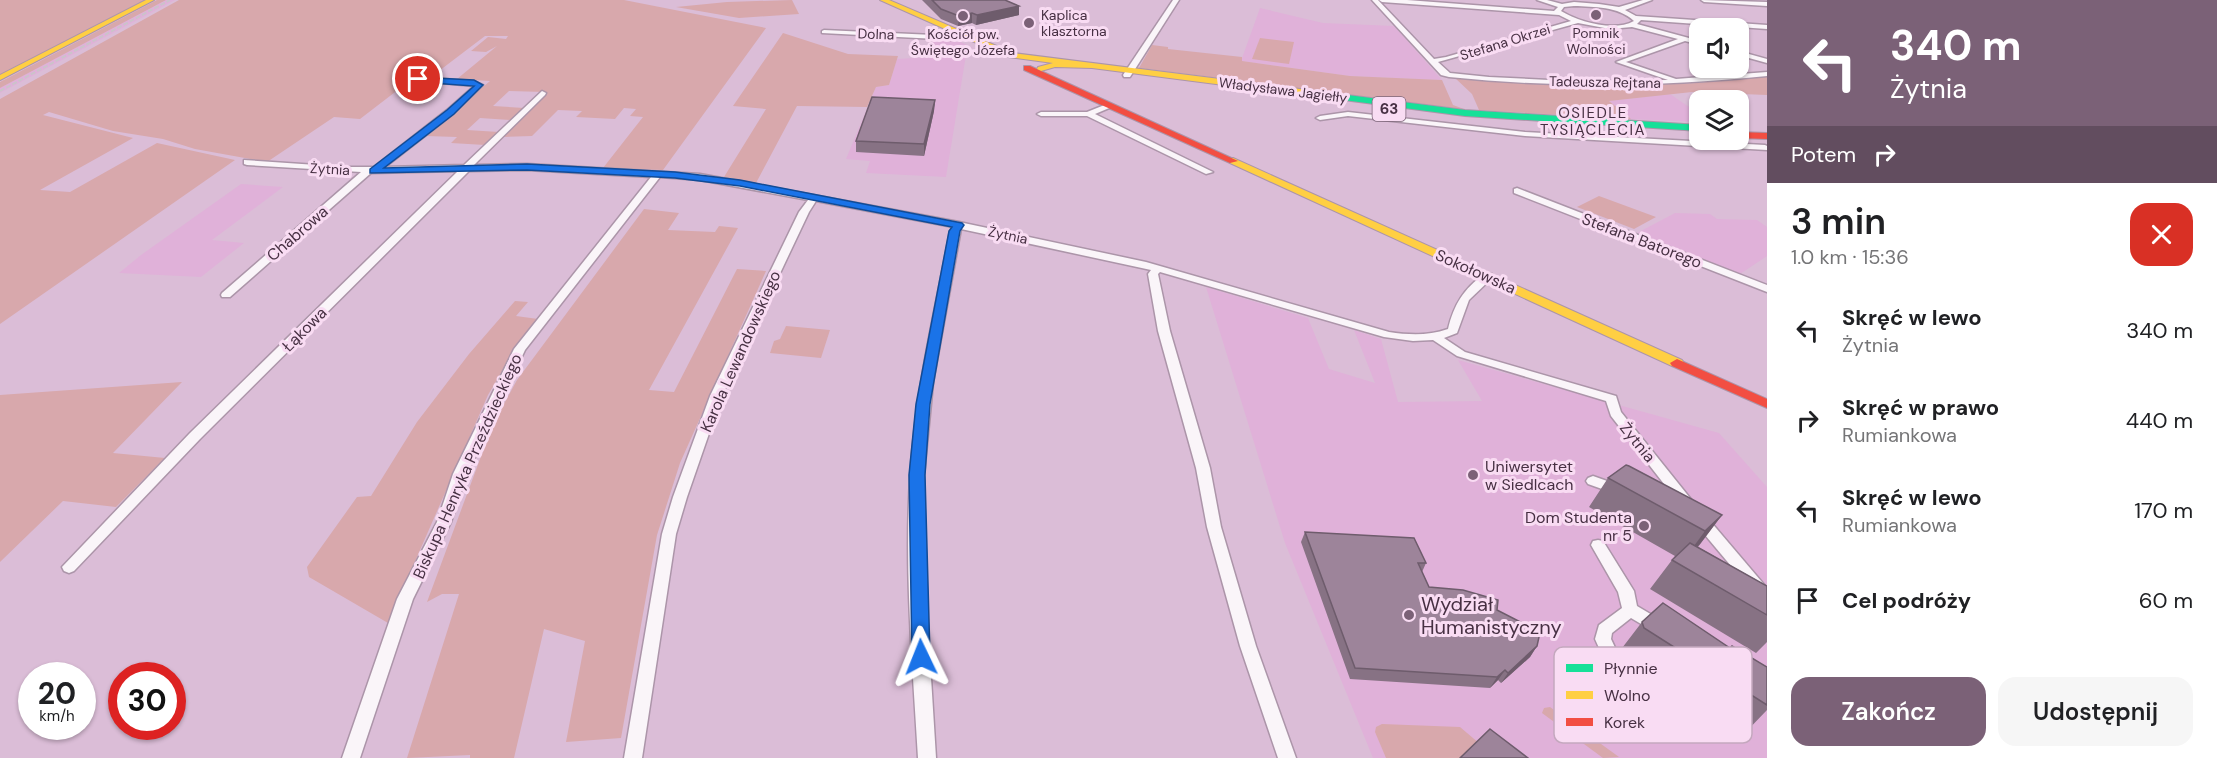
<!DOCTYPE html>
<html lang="pl">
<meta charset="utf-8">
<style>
body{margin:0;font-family:"DM Sans",sans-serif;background:#f6f6f6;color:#202124;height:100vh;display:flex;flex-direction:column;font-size:22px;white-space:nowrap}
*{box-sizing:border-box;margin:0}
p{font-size:20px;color:#757577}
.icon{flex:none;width:33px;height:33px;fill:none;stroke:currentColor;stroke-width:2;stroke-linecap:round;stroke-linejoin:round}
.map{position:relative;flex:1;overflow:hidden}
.drawer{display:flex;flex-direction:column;background:#fff;width:450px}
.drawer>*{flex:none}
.banner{background:#7b6177;color:#fff;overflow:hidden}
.buttons{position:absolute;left:1689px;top:18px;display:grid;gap:12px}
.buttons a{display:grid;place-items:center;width:60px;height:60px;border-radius:12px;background:#fff;box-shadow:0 2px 4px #0004;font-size:30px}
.speed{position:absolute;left:18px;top:662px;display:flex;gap:12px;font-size:30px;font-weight:700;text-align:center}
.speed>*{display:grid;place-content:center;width:78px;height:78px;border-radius:50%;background:#fff;box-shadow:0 2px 4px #0004;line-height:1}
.speed small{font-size:15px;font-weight:400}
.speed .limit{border:9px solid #d22;background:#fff;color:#111}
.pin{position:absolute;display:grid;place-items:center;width:51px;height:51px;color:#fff;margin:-26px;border:3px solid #fff;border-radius:50%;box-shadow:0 2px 6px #0007}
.me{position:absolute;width:66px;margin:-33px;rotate:358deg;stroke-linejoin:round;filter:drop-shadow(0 0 4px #0008)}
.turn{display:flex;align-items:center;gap:21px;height:126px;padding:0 24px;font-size:27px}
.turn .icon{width:78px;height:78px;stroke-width:2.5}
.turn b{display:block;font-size:42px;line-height:51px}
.then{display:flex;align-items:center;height:57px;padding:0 24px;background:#0003;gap:12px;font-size:22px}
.round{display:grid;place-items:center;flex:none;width:63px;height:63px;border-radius:18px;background:#f6f6f6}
.overview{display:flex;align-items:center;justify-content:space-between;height:102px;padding:0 24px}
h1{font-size:36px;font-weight:600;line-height:45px}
.action{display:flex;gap:12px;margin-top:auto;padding:12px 24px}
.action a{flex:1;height:69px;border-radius:18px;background:#7b6177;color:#fff;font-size:24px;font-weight:600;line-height:69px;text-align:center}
.action a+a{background:#f6f6f6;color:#202124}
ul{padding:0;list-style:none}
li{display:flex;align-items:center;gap:18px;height:90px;padding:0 24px}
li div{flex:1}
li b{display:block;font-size:22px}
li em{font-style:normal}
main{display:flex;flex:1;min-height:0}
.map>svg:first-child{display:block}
.built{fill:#e0b1d9}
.green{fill:#d8a8ac}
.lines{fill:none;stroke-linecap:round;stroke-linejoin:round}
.street-casing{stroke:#ac95a9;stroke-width:3}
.fast-casing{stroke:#ac95a9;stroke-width:2}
.slow-casing{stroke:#ac95a9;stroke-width:2}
.jam-casing{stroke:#ac95a9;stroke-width:2}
.street{fill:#faf5f9;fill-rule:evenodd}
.fast{fill:#16e098;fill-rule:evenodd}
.slow{fill:#ffcf43;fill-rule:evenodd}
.jam{fill:#f24e42;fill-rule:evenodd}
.rail{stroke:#cbc3ca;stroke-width:2;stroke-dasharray:5 2;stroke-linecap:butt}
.wall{fill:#877284}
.shaded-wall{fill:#6e5c6c}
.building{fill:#9d849a;stroke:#6e5c6c;stroke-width:1.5}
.route{fill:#1a73e8;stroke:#114b97;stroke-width:1.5}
.poi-dot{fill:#7b6177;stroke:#f9dcf3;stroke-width:2}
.labels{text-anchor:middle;stroke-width:6;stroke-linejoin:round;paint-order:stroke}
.far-poi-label{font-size:14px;fill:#473043;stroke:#f9dcf3}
.far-street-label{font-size:14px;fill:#473043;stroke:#f9dcf3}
.shield{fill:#f9dcf3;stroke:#7c6478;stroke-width:1.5}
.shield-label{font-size:15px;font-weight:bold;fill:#473043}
.far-neighbourhood-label{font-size:15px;letter-spacing:1.5px;fill:#473043;stroke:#f9dcf3}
.street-label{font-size:16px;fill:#473043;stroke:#f9dcf3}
.poi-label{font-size:16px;fill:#473043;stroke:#f9dcf3;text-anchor:start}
.near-poi-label{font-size:20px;fill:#473043;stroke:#f9dcf3;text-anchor:start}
.key{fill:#f9dcf3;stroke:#c4a8be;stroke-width:1.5}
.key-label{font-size:16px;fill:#473043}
</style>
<main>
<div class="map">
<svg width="1767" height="758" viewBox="0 0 1767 758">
<rect width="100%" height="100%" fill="#dbbdd7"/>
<g class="built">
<path d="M166 0H175L0 93V88Z"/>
<path d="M1260 8 1323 23 1394 26 1442 80 1350 76 1241 61Z"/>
<path d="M934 38H953L973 48 965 52 931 51Z"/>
<path d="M966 55 946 177 866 173 870 161 846 159 876 87 889 85 897 59Z"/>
<path d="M1670 94 1699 114V122L1631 119 1609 101Z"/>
<path d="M241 184 283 187 212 240 244 243 201 277 119 273 141 255Z"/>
<path d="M1675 213 1710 214 1717 219 1757 220 1767 227V256L1740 274 1637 233Z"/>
<path d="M1206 287 1308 318 1329 369 1375 383 1354 330 1381 339 1398 402 1482 401 1458 360 1719 433 1767 487V758H1373L1285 543Z"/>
</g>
<g class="green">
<path d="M0 0H145L0 75Z"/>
<path d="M157 0H166L0 88V82Z"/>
<path d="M179 0H624L766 28 663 170 603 168 643 117 630 116 636 109 624 108 615 119 576 117 582 111 558 110 532 136 500 137 545 92 509 91 493 106 524 108 512 120 480 118 467 130 499 132 485 145 451 143 457 137 426 136 490 81 457 79 497 46 486 52 471 51 488 37 506 39 508 36H485L431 77 416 76 360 119 334 117 267 162 195 149 163 139 113 131 49 112 43 115 133 138 40 190 70 192 157 143 235 160 0 324V99Z"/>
<path d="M792 0 799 14 739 18 676 7 727 2Z"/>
<path d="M783 33 848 54 898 56 889 85 876 87 867 107 797 106 756 183 724 177 766 109 733 106Z"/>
<path d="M1260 38 1294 42 1289 64 1252 59Z"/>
<path d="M1152 45 1168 47V49L1242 57V61L1350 76 1442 80 1453 105 1464 109 1139 68Z"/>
<path d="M1767 76V95L1692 92 1609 101 1631 119 1479 110 1472 94 1454 77 1586 87 1696 83Z"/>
<path d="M1599 196 1656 217 1634 229 1577 207Z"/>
<path d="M644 209 679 213 668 230 715 232 719 226 738 228 649 390 674 392 737 269 766 271 680 463 657 535 621 738 566 742 585 641 544 629 514 758H470V755L407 758 459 594H442L427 602 493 424 517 380Z"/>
<path d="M515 301 528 302 516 316 538 319 511 356 488 395 388 623 309 577 307 567 357 497 371 496 417 422 469 354Z"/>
<path d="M786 326 830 330 821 358 770 353 774 341 780 339Z"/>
<path d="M182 382 113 453 165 458 116 507 63 501 0 562V395Z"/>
<path d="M1550 707 1619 757 1603 758 1542 713 1544 708Z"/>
<path d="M1382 724 1460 727 1480 744 1465 758H1386L1375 732 1376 727Z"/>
</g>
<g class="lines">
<defs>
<g id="street">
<path d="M1173 0H1179L1130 77H1124L1123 75Z"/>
<path d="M1372 0H1378L1434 59 1446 57 1571 21 1559 15 1382 2 1379 0H1407L1554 11 1558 7 1537 0H1547L1562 4 1574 2 1599 4 1619 7 1643 0H1652L1625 10 1636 16 1767 25V29L1641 20 1637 24 1700 41V45L1685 41 1626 62 1676 79 1767 72V76C1660 87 1556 88 1449 77L1441 75ZM1574 6C1594 7 1618 6 1634 21 1614 32 1579 22 1561 11L1564 7ZM1578 23 1610 29 1632 27 1678 39 1616 62 1668 80 1569 81 1489 77 1450 73 1438 62Z"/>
<path d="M1701 0 1767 2V6L1704 2Z"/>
<path d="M824 30 956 36 964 34 967 36 956 40 822 33V31Z"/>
<path d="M1738 51 1767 59V63L1738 55Z"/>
<path d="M415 77 474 81 483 85 453 114 385 167 464 165 542 91 546 93 545 95 474 165 527 164 700 174 959 222 1146 262 1389 332C1409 335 1428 336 1448 329 1454 304 1464 289 1484 274H1492L1493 276 1492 278 1469 300 1457 333 1444 338 1465 352 1616 396 1621 412 1694 503 1692 507H1682L1611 416 1606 401 1457 356 1433 340 1413 341 1384 337 1160 272 1158 274 1170 331 1210 468 1221 527 1256 646 1296 758H1278L1240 646 1207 527 1196 468 1158 331 1148 274 1151 270 961 229 933 383 924 475 925 581 936 758H918C912 654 902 547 913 443 920 371 937 301 950 231L953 227 816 201 809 212 722 396 687 497 676 534 642 758H624L662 534 673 497 710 396 799 212 808 200 700 180 660 177 525 350 467 474 451 522 413 599 360 758H342L397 599 437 522 453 474 514 349 651 177 527 170 469 171 200 439 74 571 69 573 64 571 62 567 190 433 458 171 371 173 230 297H222L221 295 222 293 361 172 247 165 244 164V160L346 167H374L447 110 474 86 418 81H415Z"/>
<path d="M1107 104 1114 106 1095 114 1213 172 1206 174 1087 116H1041L1037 114 1041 112H1087Z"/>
<path d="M1348 112 1525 132 1765 145 1767 146V150L1525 136 1348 116 1320 120 1316 118 1320 116Z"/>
<path d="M1517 188 1767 285V292L1514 193V189Z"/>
<path d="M1593 476 1624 487 1626 490 1624 493 1619 495 1588 484 1586 481 1588 478Z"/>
<path d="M1700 514 1705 515 1767 588V605L1762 603 1695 523 1693 519 1695 515Z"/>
<path d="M1598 540 1603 541 1634 591 1637 606 1664 622 1666 627 1664 632 1658 634 1631 618 1612 633 1611 639 1638 697 1635 702 1629 704 1623 702 1595 639 1599 625 1622 608 1618 592 1591 545 1593 541Z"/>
</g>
<path id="fast" d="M1324 92 1465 110 1700 125V131L1465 116 1321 97V93Z"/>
<g id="slow">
<path d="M146 0H154L0 80V75Z"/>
<path d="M880 0H889L1013 53 1324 92 1328 95 1324 98 1092 68 1055 67 1041 71 1037 69 1038 67 1053 63 1008 57Z"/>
<path d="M1233 158 1682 360 1684 363 1682 366H1672L1230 163V159Z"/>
</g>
<g id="jam">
<path d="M1024 66H1030L1238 161 1230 163 1024 70Z"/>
<path d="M1738 132 1767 133V139L1738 138Z"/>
<path d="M1677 359 1767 399V408L1672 366 1670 363Z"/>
</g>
</defs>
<use href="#street" class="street-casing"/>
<use href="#fast" class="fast-casing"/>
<use href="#slow" class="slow-casing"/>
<use href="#jam" class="jam-casing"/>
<use href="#street" class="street"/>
<use href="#fast" class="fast"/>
<use href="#slow" class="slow"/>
<use href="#jam" class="jam"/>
<path class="rail" d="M0 91 170 0"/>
</g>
<g class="wall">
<path d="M922 0H1005L1019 6V15L976 25 972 23 958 26 941 19Z"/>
<path d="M935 100 934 111 924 156 856 152V141Z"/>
<path d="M1608 478 1722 515 1698 547 1767 586V642L1756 653 1650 589 1672 560 1675 556 1589 507Z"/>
<path d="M1305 532 1426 563 1422 572 1429 587 1497 610 1537 646 1530 657 1501 683 1498 680 1490 688 1350 679 1301 542Z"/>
<path d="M1642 622 1730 648 1767 667V710L1742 736 1687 699 1670 717 1640 697 1638 691 1651 676 1622 657 1619 652Z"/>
</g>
<g class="shaded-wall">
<path d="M1019 6V15L976 25 977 15Z"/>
<path d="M972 13V23L958 26 959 16Z"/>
<path d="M935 100 934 111 924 156V144Z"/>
<path d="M1722 515 1700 544 1683 561 1705 531Z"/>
<path d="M1537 646 1530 657 1501 683 1508 673Z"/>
<path d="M1505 670 1498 680 1490 688 1497 677Z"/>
<path d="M1712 670 1687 699 1670 717 1696 688Z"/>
</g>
<g class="building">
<path d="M932 0H1005L1019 6 977 15 972 13 959 16 941 9Z"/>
<path d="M872 97 935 100 924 144 856 141Z"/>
<path d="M1626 465 1629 466 1722 515 1705 531 1608 478Z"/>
<path d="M1305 532 1414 538 1426 563H1418L1429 587 1463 590 1498 600 1497 610 1536 630 1539 637 1537 646 1508 673 1505 670 1497 677 1355 668Z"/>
<path d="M1690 543 1767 586V615L1672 560Z"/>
<path d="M1663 603 1730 648 1732 646 1767 667V705L1712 670 1696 688 1664 668 1662 662 1674 647 1644 628 1642 622Z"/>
<path d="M1490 729 1528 758H1460Z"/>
</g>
<path class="route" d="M415 77 474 80 483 85 454 114 384 168 527 164 675 172 740 180 962 223 964 225 960 231 930 404 925 475 930 657 928 663 921 665 915 663 912 657 909 475 916 404 949 231 952 227 740 186 675 178 527 170 370 173V169L447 110 474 86 418 82 415 81Z"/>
<g class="poi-dot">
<circle cx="1596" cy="15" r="6"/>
<circle cx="963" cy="16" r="6"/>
<circle cx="1029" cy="23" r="6"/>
<circle cx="1473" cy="475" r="6"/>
<circle cx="1644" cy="526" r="6"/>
<circle cx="1409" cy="615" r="6"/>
</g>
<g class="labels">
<g class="far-poi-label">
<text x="1041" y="20" text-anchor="start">Kaplica<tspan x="1041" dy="16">klasztorna</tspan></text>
<text x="1596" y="38">Pomnik<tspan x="1596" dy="16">Wolności</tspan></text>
<text x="963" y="39">Kościół pw.<tspan x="963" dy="16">Świętego Józefa</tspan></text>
</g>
<g class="far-street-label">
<text transform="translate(876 34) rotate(2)" y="5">Dolna</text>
<text transform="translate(1505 42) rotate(-17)" y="5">Stefana Okrzei</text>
<text transform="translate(1605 82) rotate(1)" y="5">Tadeusza Rejtana</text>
<text transform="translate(1283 90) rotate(7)" y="5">Władysława Jagiełły</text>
<text transform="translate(330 169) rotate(3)" y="5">Żytnia</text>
<text transform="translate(1008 235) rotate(12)" y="5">Żytnia</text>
</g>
<rect class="shield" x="1372.5" y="97" width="33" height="24" rx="4.5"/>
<g class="shield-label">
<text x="1389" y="114">63</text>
</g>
<g class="far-neighbourhood-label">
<text x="1593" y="118">OSIEDLE<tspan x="1593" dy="17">TYSIĄCLECIA</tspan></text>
</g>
<g class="street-label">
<text transform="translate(297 233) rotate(-41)" y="6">Chabrowa</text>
<text transform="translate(1642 240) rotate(21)" y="6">Stefana Batorego</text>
<text transform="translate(1476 271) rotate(24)" y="6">Sokołowska</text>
<text transform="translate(304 329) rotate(-45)" y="6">Łąkowa</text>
<text transform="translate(740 351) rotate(-66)" y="6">Karola Lewandowskiego</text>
<text transform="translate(1638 442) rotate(51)" y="6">Żytnia</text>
<text transform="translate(467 466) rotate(-66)" y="6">Biskupa Henryka Przeździeckiego</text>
</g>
<g class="poi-label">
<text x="1485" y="472">Uniwersytet<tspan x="1485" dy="18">w Siedlcach</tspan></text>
<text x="1632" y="523" text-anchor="end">Dom Studenta<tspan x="1632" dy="18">nr 5</tspan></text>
</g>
<g class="near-poi-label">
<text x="1421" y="611">Wydział<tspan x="1421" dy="23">Humanistyczny</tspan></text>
</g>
</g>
<rect x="1554" y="647" width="198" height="96" rx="9" class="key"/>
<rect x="1566" y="664" width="27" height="8" fill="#16e098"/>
<rect x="1566" y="691" width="27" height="8" fill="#ffcf43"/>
<rect x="1566" y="718" width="27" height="8" fill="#f24e42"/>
<g class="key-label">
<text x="1604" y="674">Płynnie</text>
<text x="1604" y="701">Wolno</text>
<text x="1604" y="728">Korek</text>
</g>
</svg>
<div class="buttons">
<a><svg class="icon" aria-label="sound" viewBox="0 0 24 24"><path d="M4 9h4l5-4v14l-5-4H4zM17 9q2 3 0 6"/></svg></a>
<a><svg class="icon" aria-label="layers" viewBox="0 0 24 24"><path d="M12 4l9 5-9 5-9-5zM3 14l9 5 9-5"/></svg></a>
</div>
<div class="speed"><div>20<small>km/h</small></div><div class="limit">30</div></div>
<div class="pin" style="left:418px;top:79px;background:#d93025"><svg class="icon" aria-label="arrive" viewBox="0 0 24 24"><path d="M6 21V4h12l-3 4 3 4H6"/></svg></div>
<svg class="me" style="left:921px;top:657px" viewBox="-20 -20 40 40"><path d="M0-17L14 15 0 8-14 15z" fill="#1a73e8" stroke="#fff" stroke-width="4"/></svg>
</div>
<section class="drawer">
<div class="banner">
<div class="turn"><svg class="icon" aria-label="left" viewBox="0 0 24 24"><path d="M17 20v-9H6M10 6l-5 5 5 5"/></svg><div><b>340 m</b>Żytnia</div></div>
<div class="then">Potem<svg class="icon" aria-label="right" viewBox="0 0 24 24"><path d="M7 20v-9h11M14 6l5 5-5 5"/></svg></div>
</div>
<div class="overview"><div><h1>3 min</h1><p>1.0 km · 15:36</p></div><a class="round" style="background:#d93025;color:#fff"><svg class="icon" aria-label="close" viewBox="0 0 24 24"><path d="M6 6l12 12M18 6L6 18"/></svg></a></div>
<ul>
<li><svg class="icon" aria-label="left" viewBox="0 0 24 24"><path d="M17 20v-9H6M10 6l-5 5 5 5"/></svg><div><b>Skręć w lewo</b><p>Żytnia</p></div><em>340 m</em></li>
<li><svg class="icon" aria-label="right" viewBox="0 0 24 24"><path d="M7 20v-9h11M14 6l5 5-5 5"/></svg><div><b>Skręć w prawo</b><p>Rumiankowa</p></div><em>440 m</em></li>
<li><svg class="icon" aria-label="left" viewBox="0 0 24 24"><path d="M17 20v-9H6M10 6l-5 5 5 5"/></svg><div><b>Skręć w lewo</b><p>Rumiankowa</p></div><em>170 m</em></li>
<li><svg class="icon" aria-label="arrive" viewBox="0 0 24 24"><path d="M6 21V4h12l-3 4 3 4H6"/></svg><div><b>Cel podróży</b></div><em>60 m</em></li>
</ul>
<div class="action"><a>Zakończ</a><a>Udostępnij</a></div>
</section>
</main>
